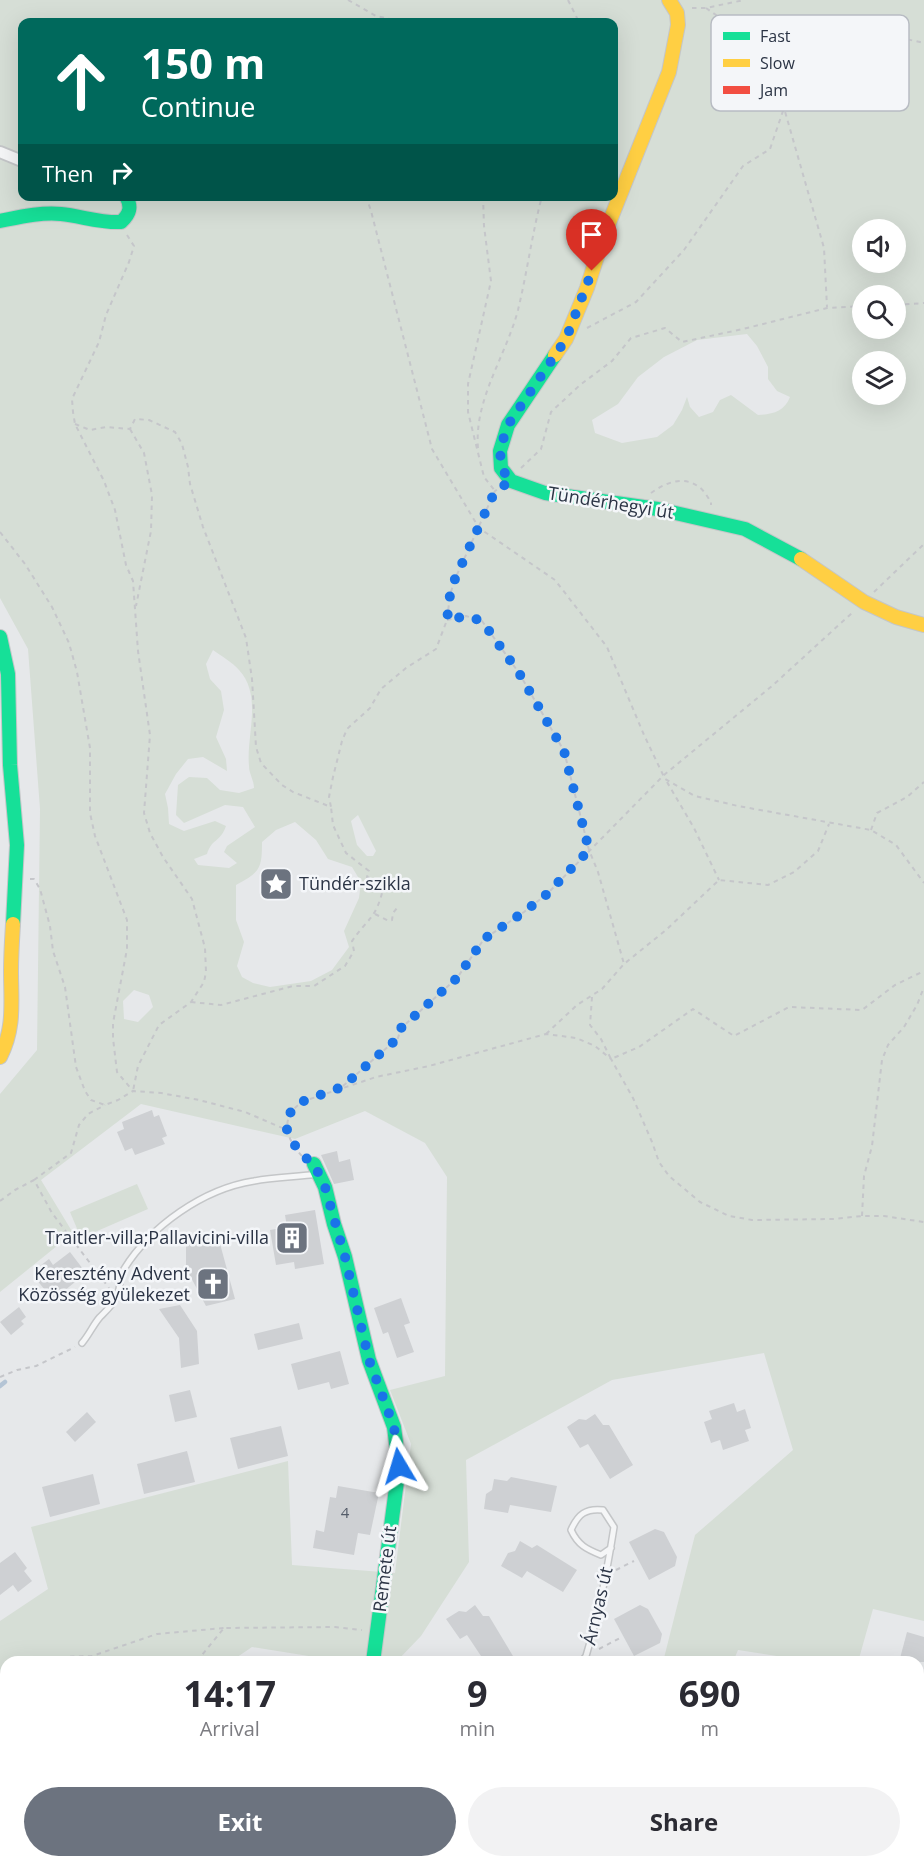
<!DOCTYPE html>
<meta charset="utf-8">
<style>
body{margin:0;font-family:"Open Sans",sans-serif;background:#f2f2f3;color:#2b2b33;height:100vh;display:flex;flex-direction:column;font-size:22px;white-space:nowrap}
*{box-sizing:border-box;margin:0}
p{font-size:20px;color:#7c7c81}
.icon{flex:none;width:33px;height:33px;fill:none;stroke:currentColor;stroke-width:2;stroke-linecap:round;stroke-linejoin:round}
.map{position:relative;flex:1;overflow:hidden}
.details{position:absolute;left:0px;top:1656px;width:924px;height:212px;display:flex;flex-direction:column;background:#fff;border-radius:18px 18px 0 0;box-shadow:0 6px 24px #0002}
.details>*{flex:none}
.guide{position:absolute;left:18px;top:18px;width:600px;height:183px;border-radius:12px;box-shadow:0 6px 24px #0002;background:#00695c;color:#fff;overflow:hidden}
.fabs{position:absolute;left:852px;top:219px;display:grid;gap:12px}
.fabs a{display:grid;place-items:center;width:54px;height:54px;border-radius:50%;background:#fff;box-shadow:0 6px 24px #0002;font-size:30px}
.pin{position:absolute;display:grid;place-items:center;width:51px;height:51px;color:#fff;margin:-62px -26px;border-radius:50% 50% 50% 0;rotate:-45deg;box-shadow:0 0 6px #0007}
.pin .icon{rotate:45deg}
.me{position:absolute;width:66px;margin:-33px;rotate:353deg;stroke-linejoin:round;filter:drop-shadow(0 0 4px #0008)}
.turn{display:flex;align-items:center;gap:21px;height:126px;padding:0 24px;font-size:27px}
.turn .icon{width:78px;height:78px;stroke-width:2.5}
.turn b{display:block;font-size:42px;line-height:51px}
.then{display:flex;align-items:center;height:57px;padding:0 24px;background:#0003;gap:12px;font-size:22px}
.eta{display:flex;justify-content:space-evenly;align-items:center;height:102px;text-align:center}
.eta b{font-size:36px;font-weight:700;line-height:42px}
.button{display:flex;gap:12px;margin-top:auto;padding:12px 24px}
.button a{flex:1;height:69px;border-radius:36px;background:#6c737f;color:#fff;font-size:24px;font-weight:700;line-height:69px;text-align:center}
.button a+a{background:#f2f2f3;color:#2b2b33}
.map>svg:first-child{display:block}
.built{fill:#d4d7dd}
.green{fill:#d6ded6;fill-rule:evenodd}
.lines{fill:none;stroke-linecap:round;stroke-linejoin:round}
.stream{stroke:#b4c4d5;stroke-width:4.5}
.building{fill:#ced0d3}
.lane-casing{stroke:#c4c6c8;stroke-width:8}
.street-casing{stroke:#c4c6c8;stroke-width:14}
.fast-casing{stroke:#c4c6c8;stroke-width:16}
.slow-casing{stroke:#c4c6c8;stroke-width:16}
.jam-casing{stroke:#c4c6c8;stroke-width:16}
.path{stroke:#c5c6ca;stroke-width:2;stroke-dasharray:4.5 4.5;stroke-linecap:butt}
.lane{stroke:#f5f6f7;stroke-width:5}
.street{stroke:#f5f6f7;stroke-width:10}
.fast{stroke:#16e098;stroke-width:14}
.slow{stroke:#ffcf43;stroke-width:14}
.jam{stroke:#f24e42;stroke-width:14}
.route{stroke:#1a73e8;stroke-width:10;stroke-dasharray:0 18}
.labels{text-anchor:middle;stroke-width:5;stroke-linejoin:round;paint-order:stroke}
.number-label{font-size:15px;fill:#545c69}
.street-label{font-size:18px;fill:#2b3445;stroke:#f4f6f9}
.poi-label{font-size:18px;fill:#2b3445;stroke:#f4f6f9;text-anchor:end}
.key{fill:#f4f6f9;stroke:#b8bcc3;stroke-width:1.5}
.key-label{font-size:16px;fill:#2b3445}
</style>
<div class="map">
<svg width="924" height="1867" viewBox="0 0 924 1867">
<rect width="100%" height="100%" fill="#e6e8ea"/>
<path class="built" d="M303 1862H530L577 1867H294Z"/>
<g class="green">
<path d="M0 0H924V1621L873 1609 858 1662H816L738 1650 733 1662H663L695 1535 793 1450 764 1353 612 1380 466 1460 469 1562 421 1636 396 1662H346L252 1647 230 1662H6V1697L0 1702V1621L48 1589 31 1527 288 1461 292 1565 395 1573 411 1444 390 1390 445 1376 447 1177 425 1143 365 1111 295 1139 141 1104 41 1180 73 1233 0 1292V1094L37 1050 40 809 28 649 0 598ZM22 22H614V196H22ZM862 230H896V262H862ZM862 296H896V328H862ZM747 334 757 346 768 367V379L777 391 790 397C784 412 773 414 758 415L731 395 720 400 713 412 699 417 690 407 687 397 682 410 673 425 657 437 622 443 595 433 592 420 618 404 638 377 664 357 697 340ZM862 362H896V394H862ZM213 650C221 656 232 662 239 670 263 696 246 735 249 766 249 774 254 780 254 788L239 793 220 790 207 778 189 777 178 785 176 815 184 823 225 805 243 807 255 827 227 846 224 852 237 863 229 868 198 865 194 859 207 854C212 838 220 843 226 826L215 821 184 831 169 824 168 808 165 794 176 774 188 759 203 757 227 771 226 759 216 737 224 710 221 691 210 679 206 664ZM358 815 376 851 373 856H367L357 845 351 821ZM295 822 316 840 328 859 352 867 361 882 359 898 344 931 349 947 332 970 311 981 270 987 253 983 242 977 237 966 244 942 236 920V885C260 872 262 869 262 842L276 830ZM134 990 149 995 153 1007 138 1022 124 1019 123 1001Z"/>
<path d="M137 1184 148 1209 81 1238 70 1212Z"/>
</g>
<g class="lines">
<path class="stream" d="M0 1386 5 1382"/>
</g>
<g class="building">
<path d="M152 1110 154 1117 159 1115 167 1136 162 1138 165 1144 135 1155 132 1148 125 1151 117 1132 124 1129 122 1122Z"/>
<path d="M337 1151 339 1162 350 1159 354 1180 334 1184 321 1155Z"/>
<path d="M315 1210 324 1264 295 1269 294 1262 276 1265 270 1230 287 1227 285 1215Z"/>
<path d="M219 1240 235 1299 206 1306 186 1268V1245Z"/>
<path d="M70 1252 86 1273 53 1300 36 1279 45 1272 40 1266 49 1259 53 1265Z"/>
<path d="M401 1298 410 1323 404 1325 414 1352 397 1358 388 1332 383 1334 374 1308Z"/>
<path d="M180 1305 197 1331 199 1364 181 1368 179 1338 159 1309Z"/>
<path d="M19 1307 26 1317 21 1321 24 1324 11 1335 0 1322Z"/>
<path d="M299 1323 303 1339 258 1350 254 1334Z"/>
<path d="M340 1351 349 1384 331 1389 329 1382 298 1390 291 1364Z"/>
<path d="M190 1390 197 1417 175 1422 169 1395Z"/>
<path d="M734 1403 737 1412 745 1409 751 1428 745 1430 749 1441 723 1450 720 1440 711 1443 704 1422 712 1419 709 1411Z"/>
<path d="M87 1412 96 1422 75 1442 66 1432Z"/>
<path d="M595 1414 603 1425H609L633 1465 610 1479 588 1444 580 1448 567 1427 579 1419 586 1420Z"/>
<path d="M281 1426 288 1456 238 1469 230 1438Z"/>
<path d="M187 1451 195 1482 144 1494 137 1464Z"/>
<path d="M93 1474 100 1504 50 1517 42 1487Z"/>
<path d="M511 1477 557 1486 551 1512 510 1505 508 1513 484 1509 486 1494 492 1490 494 1479 507 1481Z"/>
<path d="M338 1486 379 1493 370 1535 358 1533 354 1555 313 1548 316 1530 324 1532 330 1497 336 1498Z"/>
<path d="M655 1529 664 1532 677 1557 675 1566 649 1580 629 1542Z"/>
<path d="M520 1541 532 1548 537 1545 577 1570 563 1592 527 1571 522 1578 501 1566 508 1553 515 1551Z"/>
<path d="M15 1552 27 1568 24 1571 32 1581 18 1592 13 1585 0 1595V1563Z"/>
<path d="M475 1605 483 1616H489L513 1656 503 1662H485L467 1635 460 1639 446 1619 459 1611 466 1612Z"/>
<path d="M640 1605 648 1609 662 1634 660 1643 634 1656 614 1619Z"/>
<path d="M907 1632 924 1637V1662H899Z"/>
</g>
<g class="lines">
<defs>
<g id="lane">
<path d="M82 1343C89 1335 93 1325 100 1317 107 1310 113 1305 117 1296 121 1287 119 1277 124 1269 151 1226 203 1189 254 1181 275 1177 297 1177 318 1174"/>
<path d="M581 1662 586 1656C599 1613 607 1572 614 1527L603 1510C586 1508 578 1514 571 1530 578 1545 586 1549 601 1555L611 1548"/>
<path d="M172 1862 201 1867"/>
<path d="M221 1867 243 1862"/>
</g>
<g id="street">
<path d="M0 152 22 161"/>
<path d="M275 1867 285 1862"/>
</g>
<g id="fast">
<path d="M0 221C20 217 41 212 61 214 81 216 100 223 121 222 130 214 132 207 126 196"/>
<path d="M555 355 508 425 500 451 501 468 511 481 545 493 658 509 745 529 801 559"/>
<path d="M0 637 8 674 10 765 17 845 13 924"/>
<path d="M314 1164 325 1187 334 1224 345 1257 369 1360 394 1427 399 1466 373 1662"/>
</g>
<g id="slow">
<path d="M555 355 566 339 587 288 603 238 669 72 678 25 677 13 669 0"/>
<path d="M801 559 864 602 896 617 924 625"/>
<path d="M0 1057C15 1028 11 1002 11 971 11 955 12 940 13 924"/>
</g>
<path id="jam" d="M631 1862 732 1867"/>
</defs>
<use href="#lane" class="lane-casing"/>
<use href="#street" class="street-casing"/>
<use href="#fast" class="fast-casing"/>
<use href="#slow" class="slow-casing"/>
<use href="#jam" class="jam-casing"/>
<g class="path">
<path d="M348 0 376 16 403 22"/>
<path d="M568 0 579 22"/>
<path d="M692 8H706L744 0"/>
<path d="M706 8 750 39 784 108 824 248 827 307"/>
<path d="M366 196 371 211 432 449 479 528 555 580 607 647 644 735 665 779 695 796 738 806 871 830 896 845 924 883"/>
<path d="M483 196 484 226 491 281 468 384V412L484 477 495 491"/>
<path d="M127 235 134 246 129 262 106 315 99 342 72 399 73 412 75 424 104 481 115 510 126 565 133 581 138 651 150 735 144 813 150 833 163 857 192 899 205 948 206 972 204 982 191 1002 159 1025 138 1066 133 1091"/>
<path d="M896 305 924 303"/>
<path d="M587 328 636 302 684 250 743 166 770 149 784 108 825 53 871 55 906 39 924 43"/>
<path d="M75 424 90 430 106 427 130 429 135 419 149 420 175 432 182 444 188 467 190 484 203 527 246 638 252 679 256 747 261 763 282 785 293 792 331 807 329 797 333 777 342 741 347 729 370 708 381 689 406 668 436 649 447 620 450 595 455 579 495 491 500 488"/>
<path d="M130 429 144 453 152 495 151 531 136 606"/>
<path d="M478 448C474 399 506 356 518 310 527 273 532 234 542 196"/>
<path d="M521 468 541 449 551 412 580 385 612 361 631 338 665 328 682 342 743 329 827 308 862 306"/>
<path d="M651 493C665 483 683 475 699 487 704 490 708 498 711 502V505"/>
<path d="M0 532 25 564 52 607 69 643 77 672 90 748V813L95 836 127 920V949L113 1023V1038L117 1072 133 1091"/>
<path d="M874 592 924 544"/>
<path d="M447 620 466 616 482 621 519 673 564 751 589 850 598 872 624 964"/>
<path d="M667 782 694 828 719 880"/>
<path d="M871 830 877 813 907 797 924 782"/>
<path d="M30 879H34L40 889 50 926 53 951 65 987 76 1067 85 1091 91 1100 105 1105 118 1100 133 1091 161 1093 199 1100 245 1112 287 1130"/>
<path d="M375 914 389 921 392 920 393 913 397 908"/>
<path d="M592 997 590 1025 601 1039 611 1059 639 1047 693 1009 734 1036 789 1007 862 1010 895 985 924 971"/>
<path d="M191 1002 221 1005 293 986H314L345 966 354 951 352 941C368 918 376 919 383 889L378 881 367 877 369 871 346 853 333 825 331 807"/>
<path d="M546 1034 577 1005 602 989 624 964 666 930 719 880 768 885 794 872 818 851 829 824"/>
<path d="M343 1086 398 1038 401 1028 457 978 484 939 524 912 547 894 664 775 772 686 853 612"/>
<path d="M302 1156C284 1137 280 1115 304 1101L376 1077 429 1066 546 1034 576 1038 595 1046 611 1059 633 1098 652 1142 659 1162 669 1176 700 1202 729 1216 752 1220 834 1219 862 1216H884L924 1222"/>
<path d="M34 1180 71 1153 79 1125 88 1114 105 1105"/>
<path d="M0 1201 15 1190 34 1180 52 1213 109 1288"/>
<path d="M862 1216 864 1176 872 1146 882 1060 888 1045 904 1027 917 1005 924 987"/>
<path d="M0 1377 17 1370 36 1366 75 1347"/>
<path d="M616 1570 634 1561"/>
<path d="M599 1649 620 1638"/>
<path d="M197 1661 224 1628 335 1627 362 1630"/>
<path d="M26 1662 33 1658 92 1656 157 1634 224 1628"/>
<path d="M0 1675 6 1672"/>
</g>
<use href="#lane" class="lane"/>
<use href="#street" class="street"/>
<use href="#fast" class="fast"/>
<use href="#slow" class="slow"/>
<use href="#jam" class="jam"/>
</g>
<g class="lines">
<path class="route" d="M399 1466 394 1427 369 1360 345 1257 325 1187 314 1164 299 1153 287 1130V1118L294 1107 304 1101 342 1087 398 1038 401 1028 457 978 484 939 524 912 547 894 589 850 564 751 519 673 482 621 466 616 447 620 450 595 455 579 495 491 511 481C494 464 501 445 508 425L566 339 592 271"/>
</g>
<defs>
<symbol id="sight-square" viewBox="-11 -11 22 22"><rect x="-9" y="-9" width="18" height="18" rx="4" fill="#6c737f" stroke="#f4f6f9"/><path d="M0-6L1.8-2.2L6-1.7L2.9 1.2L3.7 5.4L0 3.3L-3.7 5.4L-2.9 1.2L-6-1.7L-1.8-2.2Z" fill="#fff"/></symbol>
<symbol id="building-square" viewBox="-11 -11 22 22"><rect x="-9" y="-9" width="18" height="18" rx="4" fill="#6c737f" stroke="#f4f6f9"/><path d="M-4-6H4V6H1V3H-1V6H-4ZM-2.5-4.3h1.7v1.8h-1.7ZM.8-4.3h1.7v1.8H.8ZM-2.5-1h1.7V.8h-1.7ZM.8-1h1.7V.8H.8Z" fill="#fff"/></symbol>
<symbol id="church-square" viewBox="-11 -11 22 22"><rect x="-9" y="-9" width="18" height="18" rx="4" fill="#6c737f" stroke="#f4f6f9"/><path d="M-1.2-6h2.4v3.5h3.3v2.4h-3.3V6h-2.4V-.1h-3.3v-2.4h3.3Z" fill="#fff"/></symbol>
</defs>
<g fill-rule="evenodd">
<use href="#sight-square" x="257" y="865" width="38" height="38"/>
<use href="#building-square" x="273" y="1219" width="38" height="38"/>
<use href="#church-square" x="194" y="1265" width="38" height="38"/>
</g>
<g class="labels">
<g class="number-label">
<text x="345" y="1518">4</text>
</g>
<g class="street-label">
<text transform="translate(611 503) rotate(9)" y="6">Tündérhegyi út</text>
<text transform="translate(385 1569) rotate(-83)" y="6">Remete út</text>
<text transform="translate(598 1606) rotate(-77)" y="6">Árnyas út</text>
</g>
<g class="poi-label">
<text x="299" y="890" text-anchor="start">Tündér-szikla</text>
<text x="269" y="1244">Traitler-villa;Pallavicini-villa</text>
<text x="190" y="1280">Keresztény Advent<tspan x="190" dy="21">Közösség gyülekezet</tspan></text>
</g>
</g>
<rect x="711" y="15" width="198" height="96" rx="9" class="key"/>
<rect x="723" y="32" width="27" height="8" fill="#16e098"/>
<rect x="723" y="59" width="27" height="8" fill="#ffcf43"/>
<rect x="723" y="86" width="27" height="8" fill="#f24e42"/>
<g class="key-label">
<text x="760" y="42">Fast</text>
<text x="760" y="69">Slow</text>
<text x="760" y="96">Jam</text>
</g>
</svg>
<div class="fabs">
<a><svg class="icon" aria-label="sound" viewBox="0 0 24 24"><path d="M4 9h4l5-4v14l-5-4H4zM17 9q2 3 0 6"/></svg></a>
<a><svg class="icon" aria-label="search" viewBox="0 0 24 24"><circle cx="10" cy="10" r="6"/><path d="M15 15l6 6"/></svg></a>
<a><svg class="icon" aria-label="layers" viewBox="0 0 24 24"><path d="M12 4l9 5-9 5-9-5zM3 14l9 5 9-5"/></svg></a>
</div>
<div class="pin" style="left:592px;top:271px;background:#d93025"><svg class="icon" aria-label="arrive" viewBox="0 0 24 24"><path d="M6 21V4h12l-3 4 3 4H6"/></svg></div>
<svg class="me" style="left:399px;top:1466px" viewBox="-20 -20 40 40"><path d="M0-17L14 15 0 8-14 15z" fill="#1a73e8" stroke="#fff" stroke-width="4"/></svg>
<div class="guide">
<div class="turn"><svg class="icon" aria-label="ahead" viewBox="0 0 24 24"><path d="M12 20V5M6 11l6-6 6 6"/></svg><div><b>150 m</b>Continue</div></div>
<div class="then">Then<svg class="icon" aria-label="right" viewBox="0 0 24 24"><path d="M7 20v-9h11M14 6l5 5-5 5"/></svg></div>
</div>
<section class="details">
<div class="eta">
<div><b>14:17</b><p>Arrival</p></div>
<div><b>9</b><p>min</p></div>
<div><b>690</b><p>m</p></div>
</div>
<div class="button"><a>Exit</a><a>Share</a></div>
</section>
</div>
